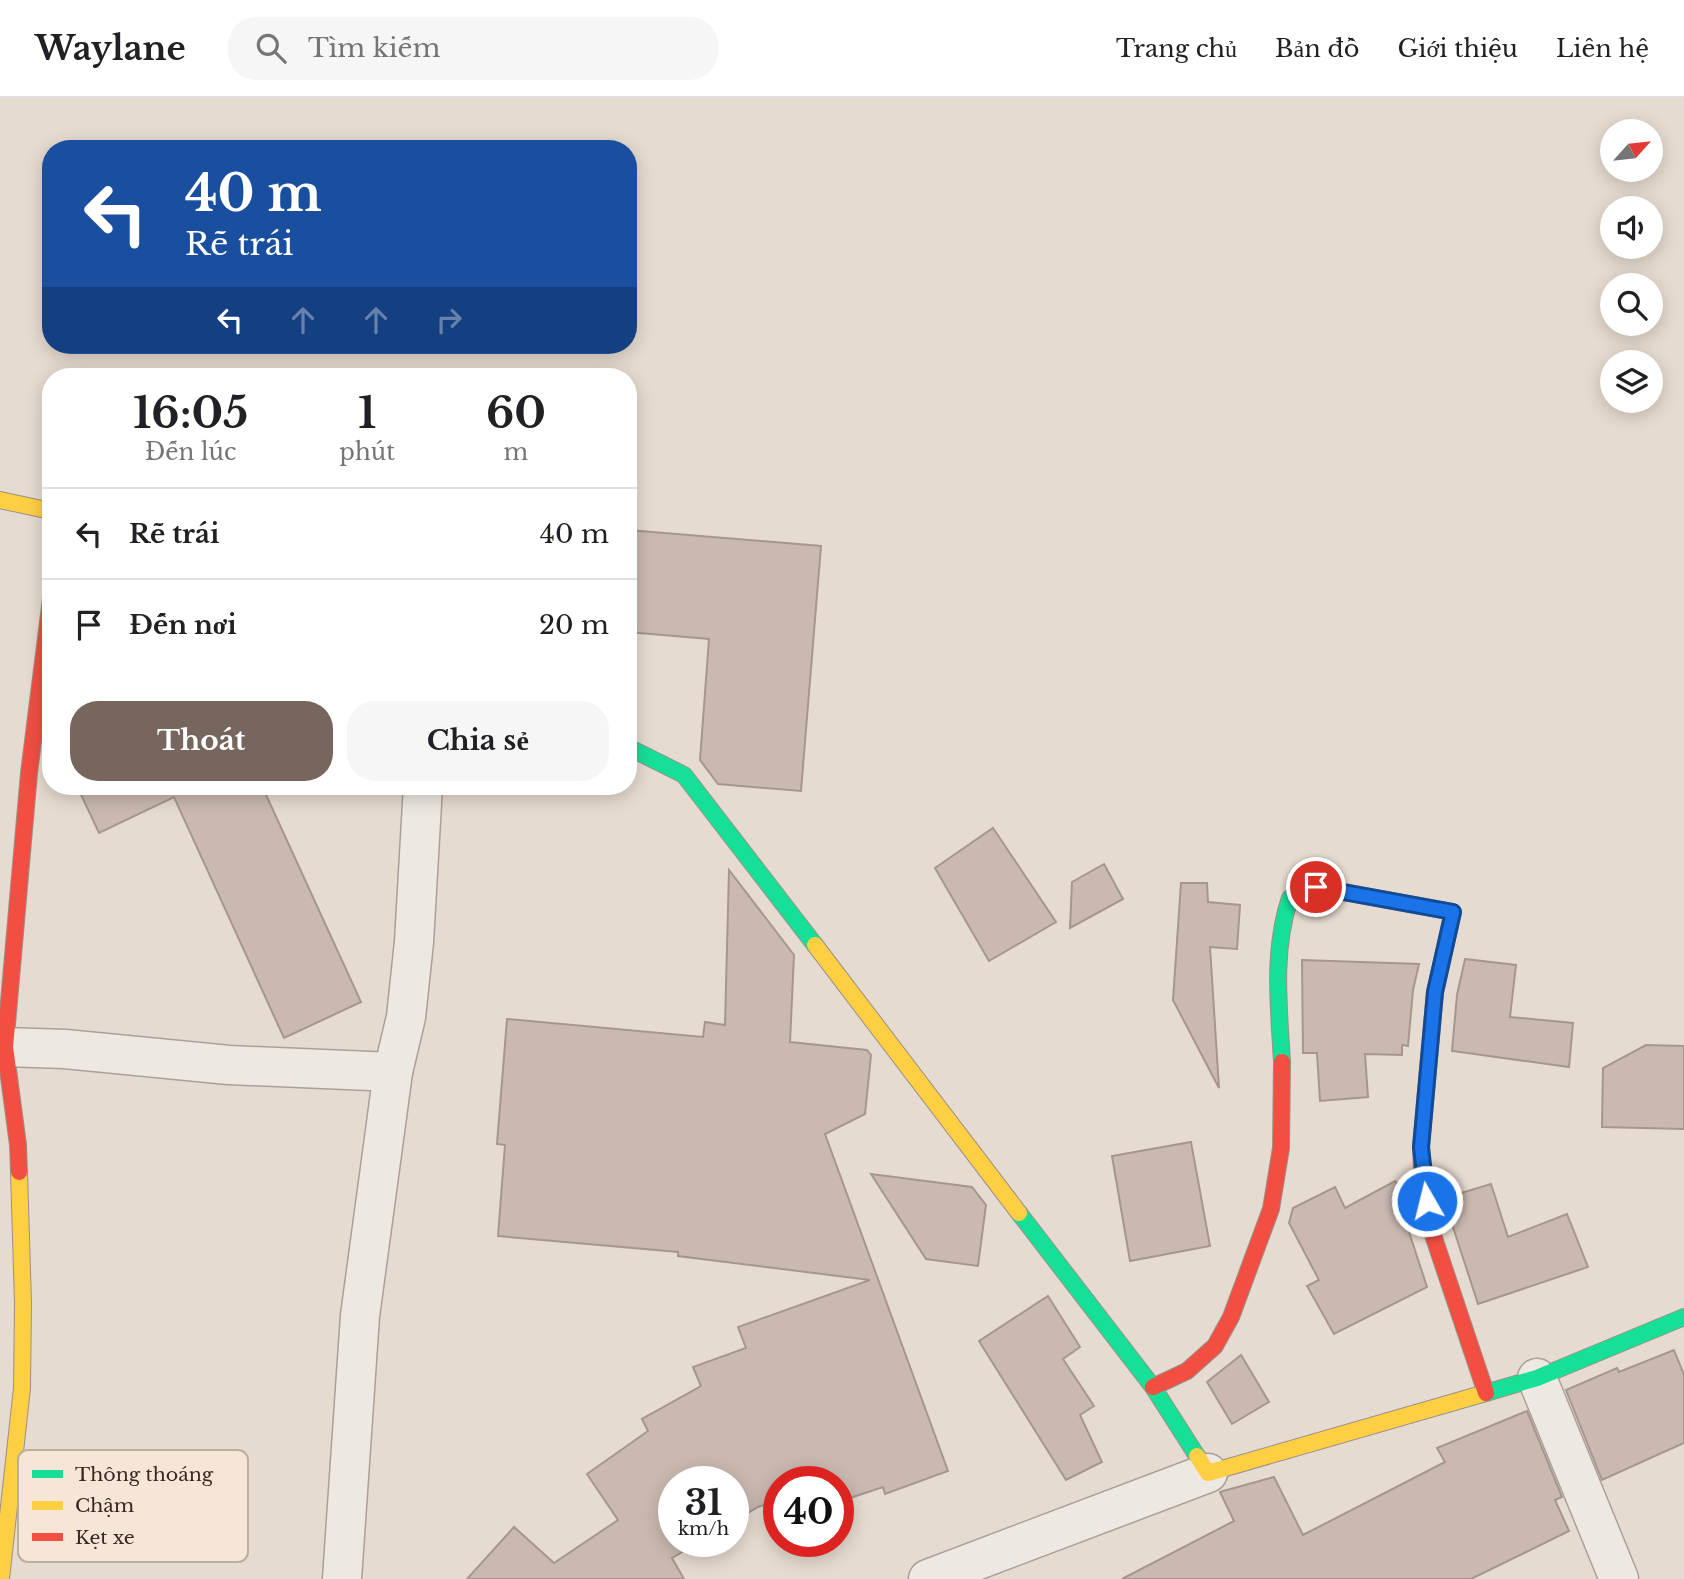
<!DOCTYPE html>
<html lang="vi">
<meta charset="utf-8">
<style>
body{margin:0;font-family:"Libre Baskerville",serif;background:#f6f6f6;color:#202124;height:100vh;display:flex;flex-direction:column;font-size:26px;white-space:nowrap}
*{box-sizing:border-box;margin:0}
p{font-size:23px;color:#757577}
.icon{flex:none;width:38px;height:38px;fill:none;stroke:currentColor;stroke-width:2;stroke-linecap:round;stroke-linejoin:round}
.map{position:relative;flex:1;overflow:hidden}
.sheet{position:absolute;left:42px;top:270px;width:595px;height:427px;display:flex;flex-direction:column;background:#fff;border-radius:28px;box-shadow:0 4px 18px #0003}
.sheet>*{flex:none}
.top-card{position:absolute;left:42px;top:42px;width:595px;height:214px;border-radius:28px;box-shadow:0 4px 18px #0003;background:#1a4fa0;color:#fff;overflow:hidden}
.needle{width:46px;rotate:63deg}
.buttons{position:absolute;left:1600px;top:21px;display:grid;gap:14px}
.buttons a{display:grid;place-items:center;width:63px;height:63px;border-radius:50%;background:#fff;box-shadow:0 4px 18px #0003;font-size:35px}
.speed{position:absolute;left:658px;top:1368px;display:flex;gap:14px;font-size:35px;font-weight:700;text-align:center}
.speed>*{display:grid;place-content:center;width:91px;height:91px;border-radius:50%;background:#fff;box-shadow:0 4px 18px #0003;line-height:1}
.speed small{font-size:18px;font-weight:400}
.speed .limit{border:10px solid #d22;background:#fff;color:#111}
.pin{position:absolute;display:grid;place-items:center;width:60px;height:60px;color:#fff;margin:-30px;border:4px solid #fff;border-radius:50%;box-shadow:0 2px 7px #0007}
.me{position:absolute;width:77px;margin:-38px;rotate:352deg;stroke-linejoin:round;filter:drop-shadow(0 0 5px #0008)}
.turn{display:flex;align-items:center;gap:24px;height:147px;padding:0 28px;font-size:32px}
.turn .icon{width:91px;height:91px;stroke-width:2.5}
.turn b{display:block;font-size:49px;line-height:60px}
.lanes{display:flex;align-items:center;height:66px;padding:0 28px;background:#0003;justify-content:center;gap:35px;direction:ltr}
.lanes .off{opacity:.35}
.eta{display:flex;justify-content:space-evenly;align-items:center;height:119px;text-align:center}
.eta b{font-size:42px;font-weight:700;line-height:49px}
.button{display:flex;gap:14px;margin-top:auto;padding:14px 28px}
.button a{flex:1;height:80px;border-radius:28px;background:#77665e;color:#fff;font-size:28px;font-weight:700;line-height:80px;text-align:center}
.button a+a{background:#f6f6f6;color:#202124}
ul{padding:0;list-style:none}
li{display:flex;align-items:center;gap:21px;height:91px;padding:0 28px;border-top:2px solid #e0e0e0}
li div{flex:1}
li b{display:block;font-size:26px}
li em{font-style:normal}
header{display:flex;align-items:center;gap:42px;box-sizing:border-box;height:98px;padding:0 35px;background:#fff;border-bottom:2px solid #e0e0e0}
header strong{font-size:33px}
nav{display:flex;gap:38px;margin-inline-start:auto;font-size:24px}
.search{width:490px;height:63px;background:#f6f6f6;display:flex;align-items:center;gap:18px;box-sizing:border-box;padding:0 24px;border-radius:28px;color:#757577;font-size:26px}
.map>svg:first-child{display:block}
.building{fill:#cab9b1;stroke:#a6968f;stroke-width:2}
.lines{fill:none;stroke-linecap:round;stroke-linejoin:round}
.street-casing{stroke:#aba099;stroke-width:41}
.fast-casing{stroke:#9b9088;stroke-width:18}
.slow-casing{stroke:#9b9088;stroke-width:18}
.jam-casing{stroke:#9b9088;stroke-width:18}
.street{stroke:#eee8e2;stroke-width:38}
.fast{stroke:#16e098;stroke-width:16}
.slow{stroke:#ffcf43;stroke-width:16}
.jam{stroke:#f24e42;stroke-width:16}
.route-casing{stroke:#114b97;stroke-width:18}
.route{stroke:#1a73e8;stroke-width:12}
.key{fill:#f6e6d8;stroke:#beada1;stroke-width:2}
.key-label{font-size:19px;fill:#3b2721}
</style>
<header>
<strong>Waylane</strong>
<div class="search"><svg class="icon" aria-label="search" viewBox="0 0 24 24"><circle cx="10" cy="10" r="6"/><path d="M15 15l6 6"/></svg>Tìm kiếm</div>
<nav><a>Trang chủ</a><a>Bản đồ</a><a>Giới thiệu</a><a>Liên hệ</a></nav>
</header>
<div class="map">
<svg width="1684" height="1481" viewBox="0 0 1684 1481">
<rect width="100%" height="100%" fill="#e6dbd0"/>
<g class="building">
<path d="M628 432 821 448 801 693 718 686 700 662 709 541 628 534Z"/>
<path d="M77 688H262L361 904 284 940 174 699 99 735Z"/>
<path d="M993 730 1056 824 989 863 935 770Z"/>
<path d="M1104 766 1123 801 1070 830 1072 784Z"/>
<path d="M729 772 794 857 790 944 867 952 871 957 865 1016 825 1036 948 1373 885 1396 883 1389 838 1404V1380L827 1384H779V1402L758 1409 733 1424V1384H674V1444H699L672 1460 684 1481H467L514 1429 554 1465 618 1422 587 1376 648 1333 642 1321 701 1288 693 1269 746 1250 738 1229 870 1182 678 1158V1154L498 1138 505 1047 497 1046 507 921 703 939 705 924 725 927Z"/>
<path d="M1181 785H1207L1208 804 1240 807 1237 851 1210 849 1219 990 1173 902Z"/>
<path d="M1465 861 1516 867 1510 919 1573 925 1569 969 1452 953 1457 897Z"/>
<path d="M1302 862 1419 866 1413 892 1408 948 1402 947V957L1365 956 1368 999 1320 1003 1317 955H1303Z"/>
<path d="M1646 947 1684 948V1031L1602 1029 1603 970Z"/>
<path d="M1191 1044 1210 1148 1130 1163 1112 1058Z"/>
<path d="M871 1076 972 1089 986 1107 978 1168 926 1161Z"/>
<path d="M1395 1083 1404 1100 1410 1137 1427 1189 1334 1236 1307 1188 1319 1182 1289 1125 1293 1110 1335 1089 1345 1110Z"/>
<path d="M1491 1086 1508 1139 1567 1116 1588 1169 1478 1206 1452 1126 1448 1099Z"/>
<path d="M1048 1198 1080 1249 1063 1261 1094 1308 1080 1317 1102 1364 1066 1382 979 1243Z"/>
<path d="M1674 1252 1684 1277V1345L1602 1382 1566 1292 1617 1270 1619 1274Z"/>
<path d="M1241 1257 1269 1304 1232 1326 1207 1284Z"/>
<path d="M1527 1313 1562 1399 1555 1402 1569 1433 1471 1481H1122L1234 1423 1220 1394 1274 1379 1303 1437 1445 1364 1437 1350Z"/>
</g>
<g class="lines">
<defs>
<g id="street">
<path d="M5 949 65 951 229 967 393 974"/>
<path d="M1537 1280 1619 1481"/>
<path d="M342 1481 360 1218 393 974 406 919 414 844 423 688"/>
<path d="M928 1481 1208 1375"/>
</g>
<g id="fast">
<path d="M628 649 684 677 815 847"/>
<path d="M1282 964C1279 910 1272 853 1290 800L1316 789 1442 812"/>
<path d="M1019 1115 1153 1289 1197 1358"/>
<path d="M1482 1296 1537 1280 1684 1219"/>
</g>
<g id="slow">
<path d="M0 402 51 413"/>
<path d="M815 847 1019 1115"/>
<path d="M1197 1358 1208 1375 1482 1296"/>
<path d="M1 1481 22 1290 23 1205 19 1074"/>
</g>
<g id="jam">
<path d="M1442 812 1453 814 1435 894 1421 1049 1422 1075 1431 1131 1486 1295"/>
<path d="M19 1074 18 1047 5 949 29 675 51 500"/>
<path d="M1153 1289 1187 1273 1215 1248 1231 1219 1271 1111 1281 1050 1282 964"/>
</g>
</defs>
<use href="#street" class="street-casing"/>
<use href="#fast" class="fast-casing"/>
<use href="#slow" class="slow-casing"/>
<use href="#jam" class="jam-casing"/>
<use href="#street" class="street"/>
<use href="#fast" class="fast"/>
<use href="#slow" class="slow"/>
<use href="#jam" class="jam"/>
</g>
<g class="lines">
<defs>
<path id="route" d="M1316 789 1453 814 1435 894 1421 1049 1427 1103"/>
</defs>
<use href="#route" class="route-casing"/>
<use href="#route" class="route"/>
</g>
<rect x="18" y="1352" width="230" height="112" rx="10" class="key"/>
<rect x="32" y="1372" width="31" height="8" fill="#16e098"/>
<rect x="32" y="1403" width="31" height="9" fill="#ffcf43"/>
<rect x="32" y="1435" width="31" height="8" fill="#f24e42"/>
<g class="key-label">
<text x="75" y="1383">Thông thoáng</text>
<text x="75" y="1414">Chậm</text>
<text x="75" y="1446">Kẹt xe</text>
</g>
</svg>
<div class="buttons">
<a><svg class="needle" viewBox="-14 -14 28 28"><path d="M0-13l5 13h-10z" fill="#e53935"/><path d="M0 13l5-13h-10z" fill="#757577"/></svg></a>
<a><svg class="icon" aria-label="sound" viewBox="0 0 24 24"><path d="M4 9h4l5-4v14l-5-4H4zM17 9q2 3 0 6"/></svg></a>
<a><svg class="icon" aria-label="search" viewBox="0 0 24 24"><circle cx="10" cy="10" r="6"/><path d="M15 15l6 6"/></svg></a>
<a><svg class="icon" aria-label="layers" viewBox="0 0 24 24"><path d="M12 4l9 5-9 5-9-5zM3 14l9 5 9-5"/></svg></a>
</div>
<div class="speed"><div>31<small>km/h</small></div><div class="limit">40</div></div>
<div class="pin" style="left:1316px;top:789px;background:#d93025"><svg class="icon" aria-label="arrive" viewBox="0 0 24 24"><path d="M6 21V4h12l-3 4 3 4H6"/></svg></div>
<svg class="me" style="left:1427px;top:1103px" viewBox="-20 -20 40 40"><circle r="17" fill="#1a73e8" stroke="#fff" stroke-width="3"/><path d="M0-11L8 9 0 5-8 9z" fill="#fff"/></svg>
<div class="top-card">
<div class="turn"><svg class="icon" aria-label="left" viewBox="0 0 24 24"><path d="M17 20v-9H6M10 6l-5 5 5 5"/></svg><div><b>40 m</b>Rẽ trái</div></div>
<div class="lanes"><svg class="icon" aria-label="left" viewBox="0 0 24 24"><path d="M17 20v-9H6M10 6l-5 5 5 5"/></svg><svg class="icon off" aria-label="ahead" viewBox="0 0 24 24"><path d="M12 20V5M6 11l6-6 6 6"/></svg><svg class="icon off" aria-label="ahead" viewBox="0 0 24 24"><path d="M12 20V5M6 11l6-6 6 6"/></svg><svg class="icon off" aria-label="right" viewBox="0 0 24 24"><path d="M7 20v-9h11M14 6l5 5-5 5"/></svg></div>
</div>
<section class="sheet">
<div class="eta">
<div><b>16:05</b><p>Đến lúc</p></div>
<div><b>1</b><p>phút</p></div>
<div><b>60</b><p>m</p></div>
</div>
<ul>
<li><svg class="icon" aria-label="left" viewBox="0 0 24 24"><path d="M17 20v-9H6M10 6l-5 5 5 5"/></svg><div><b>Rẽ trái</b></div><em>40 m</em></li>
<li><svg class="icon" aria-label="arrive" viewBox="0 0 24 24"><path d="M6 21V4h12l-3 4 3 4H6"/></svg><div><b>Đến nơi</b></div><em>20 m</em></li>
</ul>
<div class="button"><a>Thoát</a><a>Chia sẻ</a></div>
</section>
</div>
